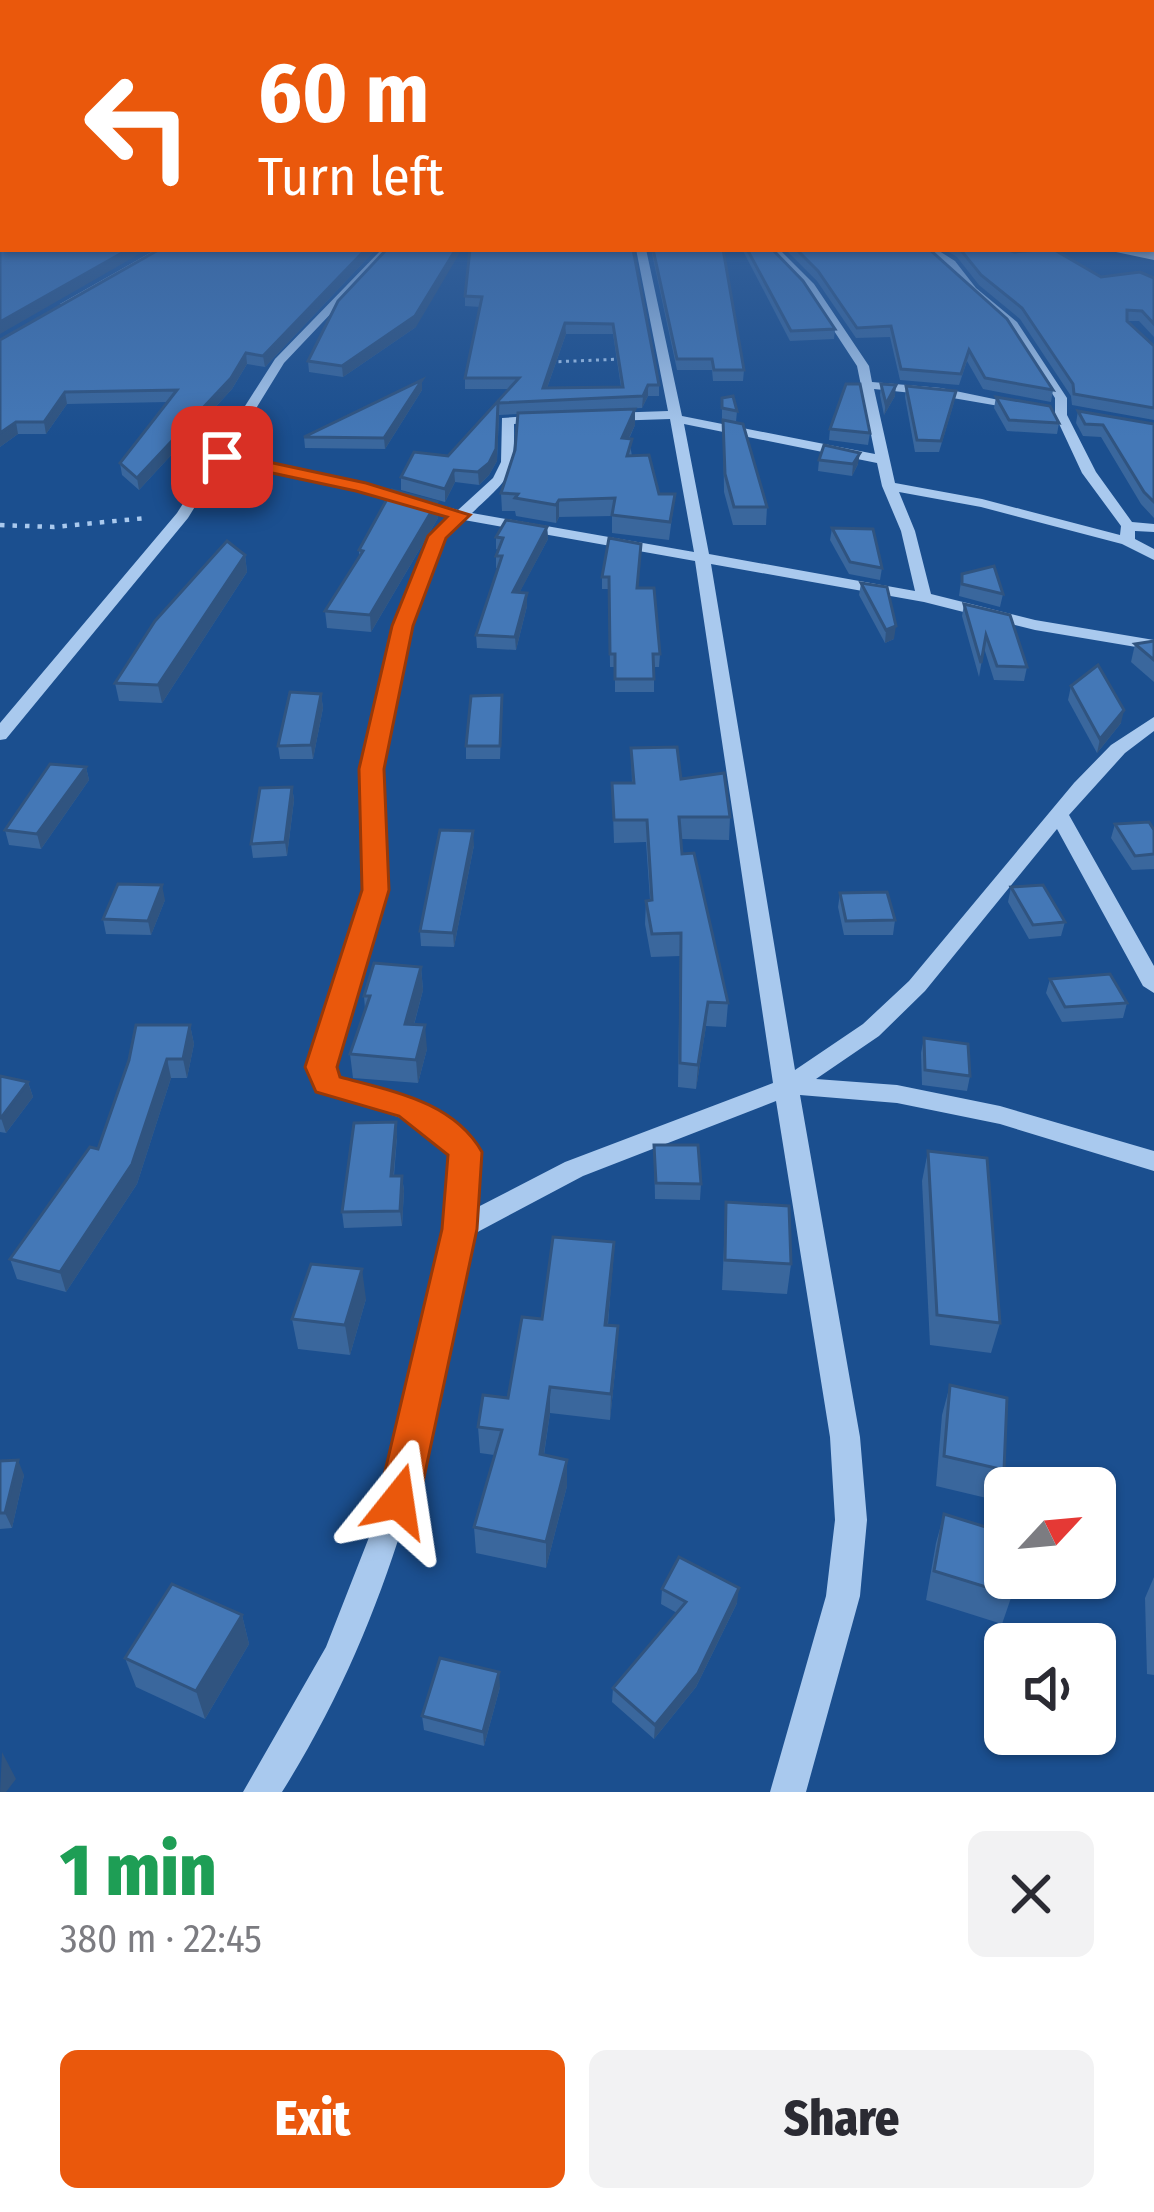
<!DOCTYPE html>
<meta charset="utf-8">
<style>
body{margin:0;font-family:"Fira Sans Condensed",sans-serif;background:#f2f2f3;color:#2b2b33;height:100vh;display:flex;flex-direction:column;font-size:45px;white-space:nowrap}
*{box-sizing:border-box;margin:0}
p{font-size:39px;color:#7c7c81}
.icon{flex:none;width:66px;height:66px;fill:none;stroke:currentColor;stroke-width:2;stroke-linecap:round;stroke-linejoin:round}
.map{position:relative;height:1792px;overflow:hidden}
.panel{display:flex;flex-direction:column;background:#fff;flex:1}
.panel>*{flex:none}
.top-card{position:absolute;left:0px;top:0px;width:1155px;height:252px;box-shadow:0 3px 9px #0004;background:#ea580c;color:#fff;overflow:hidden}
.needle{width:78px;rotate:64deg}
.controls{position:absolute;left:984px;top:1467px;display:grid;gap:24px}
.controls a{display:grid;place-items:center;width:132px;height:132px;border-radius:18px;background:#fff;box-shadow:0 3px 9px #0004;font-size:60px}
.pin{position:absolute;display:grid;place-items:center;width:102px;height:102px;color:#fff;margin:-51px;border-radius:24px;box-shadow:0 6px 18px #0006}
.me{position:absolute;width:132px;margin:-66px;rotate:15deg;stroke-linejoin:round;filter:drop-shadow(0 0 9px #0008)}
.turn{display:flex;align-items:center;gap:42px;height:252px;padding:0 60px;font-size:54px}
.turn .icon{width:156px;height:156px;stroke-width:2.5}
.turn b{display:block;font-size:84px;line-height:102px}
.round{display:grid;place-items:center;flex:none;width:126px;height:126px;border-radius:18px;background:#f2f2f3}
.overview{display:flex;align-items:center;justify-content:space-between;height:204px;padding:0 60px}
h1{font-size:72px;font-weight:800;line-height:90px;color:#1e9e55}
.button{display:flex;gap:24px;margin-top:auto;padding:24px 60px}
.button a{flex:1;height:138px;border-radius:18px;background:#ea580c;color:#fff;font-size:48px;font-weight:800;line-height:138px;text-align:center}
.button a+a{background:#f2f2f3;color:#2b2b33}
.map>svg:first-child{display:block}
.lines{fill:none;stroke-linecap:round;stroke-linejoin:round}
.path-far1{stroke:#a9c9ee;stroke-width:3;stroke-dasharray:3 4.5;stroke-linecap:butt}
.path{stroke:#a9c9ee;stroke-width:4.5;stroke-dasharray:4.5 8;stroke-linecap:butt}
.minor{fill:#a9c9ee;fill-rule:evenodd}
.major{fill:#f0f6ff;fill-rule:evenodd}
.wall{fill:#3a679d;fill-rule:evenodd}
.shaded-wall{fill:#305480}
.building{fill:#4478b7;stroke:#305480;stroke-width:3;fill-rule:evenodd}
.route{fill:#ea580c;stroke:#983908;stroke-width:3}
</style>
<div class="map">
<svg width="1154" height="1792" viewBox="0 0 1154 1792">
<rect width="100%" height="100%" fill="#1b4f8f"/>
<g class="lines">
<path class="path-far1" d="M551 362 622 359"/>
<path class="path" d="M0 525 54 527 146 518"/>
<g class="minor">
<path d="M157 249H169L69 306 60 304Z"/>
<path d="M382 249H392L284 363 228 454 360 483 458 510 493 478 501 462 502 418 543 415 549 419 548 422 514 424C515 477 509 478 472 513L694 552 670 419 610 421 604 417 610 413 668 411 636 249H646L682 416 875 454 857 366 806 288 768 249H779L814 284 869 366 872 382 941 388 1028 406 1022 410 941 396 874 389 895 483 982 499 1120 535 1121 526 1082 473 1055 415V398L1009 326 968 292 947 265 924 249H936L955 261 976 288 1017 322 1067 398V415L1096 472 1132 522 1154 524V532L1135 531V539L1154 549V560L1122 544 981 507 899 492 915 531 931 594 1035 620 1154 640V650L1035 630 924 602 711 564 795 1070 863 1024 909 981 1074 783 1111 745 1154 717V731L1125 753 1069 815 1154 966V993L1143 986 1057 829 925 991 879 1036 816 1079 897 1085 1000 1106 1154 1151V1171L1000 1124 897 1103 800 1095 860 1437 867 1520 860 1596 806 1792H770L826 1596 835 1520 830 1437 776 1101 583 1176 472 1235C432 1437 393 1615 282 1792H243L326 1647 375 1522 413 1379 447 1229 452 1155 407 1120 318 1090 309 1067 365 890 362 769 394 626 431 536 451 517 358 491 223 461 188 518 6 739 0 740V723L177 513 275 359ZM684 424 877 463 882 486 901 531 915 591 709 554ZM464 520 695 561 773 1083 565 1162 474 1209 478 1152C447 1103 387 1097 337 1078L333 1067 385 890 380 769 410 626 445 538Z"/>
</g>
<path class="major" d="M1114 249 1154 252V260L1116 252Z"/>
</g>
<g class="wall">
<path d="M160 249H376L265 367 247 364 232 389 139 490 122 475 120 463 168 402 67 404 46 434H18L0 447V340Z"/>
<path d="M633 249 659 385V396H648L642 408 592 410 635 425 629 439 632 456 659 494H675L669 540 612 533V516L559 517 556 523 516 516 515 511H502L501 493 515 450 518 414 499 415 497 461 489 475 479 485 455 482 445 502 401 490V477L448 456 509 389H465V378L480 307 465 306V296ZM566 334H613L621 387 547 388Z"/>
<path d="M651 249H723L744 370 743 381H713L712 370H677Z"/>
<path d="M742 249H772L835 329 834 339 790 341Z"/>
<path d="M785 249H929L1053 390 1051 402 983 389 967 361 959 385 900 380 890 337 856 338 817 281Z"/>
<path d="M944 249H1006L1101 277 1154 278V337L1139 321H1127L1154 346V420L1072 405 1071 396 1020 319 979 285 957 257Z"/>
<path d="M416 327 343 377 309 372 308 361Z"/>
<path d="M422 380V390L385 449 305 448 304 437Z"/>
<path d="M881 384 895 396 884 415 880 395Z"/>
<path d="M906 386 954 402 939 452H915L905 397Z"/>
<path d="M996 397 1059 423 1057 434 1007 431 994 408Z"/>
<path d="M722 398 737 411 736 422 722 419Z"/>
<path d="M1078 411 1154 424V518L1141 504 1101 437 1083 436 1076 423Z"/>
<path d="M723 420 767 507 766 525H733L724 492Z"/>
<path d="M830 429 870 433 868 445 829 440Z"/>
<path d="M819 460 858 464 852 476 818 471Z"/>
<path d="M437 502 438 518 371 632 327 628 325 611 359 556V550Z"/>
<path d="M547 527 548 539 519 593 527 606 516 650 477 648 476 635 498 568H496V556L498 550 496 549V537Z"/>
<path d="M832 528 882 568 880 580 849 574 830 540Z"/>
<path d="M609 538 637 588 660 654 659 667H654V692H615V667H610L609 589H602V577Z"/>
<path d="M245 555 247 572 162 703 119 701 115 683Z"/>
<path d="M962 574 1003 594 1000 607 959 596Z"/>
<path d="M861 583 894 639 885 643 859 595Z"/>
<path d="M964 604 1027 667 1024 681 994 680 984 648 979 677 962 616Z"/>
<path d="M1154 641V682L1131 662 1135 644Z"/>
<path d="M1071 686 1121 723 1097 753 1068 700Z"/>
<path d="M321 694 323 708 313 759H280L278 746Z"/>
<path d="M502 709 500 759H466V746Z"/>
<path d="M631 748 681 779 730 817 729 840 681 839 682 854 728 1003 726 1027 706 1026 696 1089 678 1087 680 956 651 957 645 924 646 901 650 900 646 842 614 843 612 783H632Z"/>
<path d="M86 767 89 780 41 849 9 845 5 830Z"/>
<path d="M292 787 294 800 287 856 253 858 251 844Z"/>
<path d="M1115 824 1154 830V869L1132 870 1111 838Z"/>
<path d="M474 845 454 947 421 946 420 931Z"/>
<path d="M1011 887 1065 922 1061 936 1029 939 1008 902Z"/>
<path d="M840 893 895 920 893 935H844L838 907Z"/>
<path d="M165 900 151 935 106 934 103 919Z"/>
<path d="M421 967 423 990 414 1025 427 1049 418 1083 353 1078 350 1054 365 1009 364 996Z"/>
<path d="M1050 979 1127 1003 1123 1018 1062 1022 1046 993Z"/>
<path d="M190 1025 194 1044 187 1078H171L137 1184 66 1292 17 1279 10 1259 98 1149Z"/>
<path d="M924 1038 970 1076 967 1091 922 1085 921 1053Z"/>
<path d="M0 1076 28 1082 33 1097 6 1133 0 1132Z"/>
<path d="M396 1122 397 1137 394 1176H402L404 1191 402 1226 344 1228 342 1212Z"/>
<path d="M654 1145 701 1184 700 1200 655 1199Z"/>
<path d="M928 1151 1000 1323 991 1353 930 1345 922 1181Z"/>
<path d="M726 1202 791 1264 787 1294 722 1290Z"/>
<path d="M614 1242 608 1325 617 1352 610 1420 550 1413 544 1455 567 1460V1486L546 1568 476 1553 474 1527 494 1455 480 1453 478 1427 508 1398 542 1319Z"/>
<path d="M366 1299 350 1355 298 1349 292 1319Z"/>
<path d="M950 1385 1004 1470 995 1500 936 1486 942 1415Z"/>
<path d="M0 1461 24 1475 12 1528 0 1529Z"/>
<path d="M944 1514 1012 1595 1002 1624 926 1600 936 1543Z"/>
<path d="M1154 1577V1675L1147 1674 1145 1598Z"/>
<path d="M662 1589 737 1603 696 1687 654 1739 612 1702 613 1688 677 1613 661 1604Z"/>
<path d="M242 1615 249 1644 205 1719 136 1687 125 1658Z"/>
<path d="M500 1687 484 1746 424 1730 422 1716Z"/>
</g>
<g class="shaded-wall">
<path d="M129 249H148L0 334V322Z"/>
<path d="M366 249H376L265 367 263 356Z"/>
<path d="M456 249H462L416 327 343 377 342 366Z"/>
<path d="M565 323 566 334 543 399V388Z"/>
<path d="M246 353 247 364 232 389 139 490 137 478Z"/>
<path d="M422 380V390L385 449 384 438Z"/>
<path d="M648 385V396L642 408 643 396Z"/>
<path d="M896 385 895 396 884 415 886 404Z"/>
<path d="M65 392 67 404 46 434 44 422Z"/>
<path d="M498 403 497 461 489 475 479 485 478 472Z"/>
<path d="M635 409V425L621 455 622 438Z"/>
<path d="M16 422 18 434 0 447V433Z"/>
<path d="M860 453 858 464 852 476 853 464Z"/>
<path d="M454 470 455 482 445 502V489Z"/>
<path d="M559 500V517L556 523V505Z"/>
<path d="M437 502 438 518 371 632 370 615Z"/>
<path d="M547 527 548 539 513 605V592Z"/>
<path d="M245 555 247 572 162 703 158 685Z"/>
<path d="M527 593V606L516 650 515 637Z"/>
<path d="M896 626 894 639 885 643 886 630Z"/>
<path d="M321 694 323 708 313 759 311 745Z"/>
<path d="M1124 710 1121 723 1097 753 1100 739Z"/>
<path d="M86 767 89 780 41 849 37 834Z"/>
<path d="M292 787 294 800 287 856 285 842Z"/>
<path d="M473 831 474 845 454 947 453 933Z"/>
<path d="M162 885 165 900 151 935 148 921Z"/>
<path d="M421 967 423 990 408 1047 405 1024Z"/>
<path d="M708 1002 706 1026 696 1089 698 1065Z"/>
<path d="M190 1025 194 1044 187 1078 183 1059Z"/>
<path d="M425 1025 427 1049 418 1083 416 1060Z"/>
<path d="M167 1059 171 1078 137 1184 66 1292 60 1272Z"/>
<path d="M28 1082 33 1097 6 1133 1 1118Z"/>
<path d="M396 1122 397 1137 392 1191 391 1176Z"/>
<path d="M402 1176 404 1191 402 1226 400 1211Z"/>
<path d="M614 1242 613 1268 605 1351V1325Z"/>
<path d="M362 1269 366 1299 350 1355 345 1325Z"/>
<path d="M618 1326 617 1352 610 1420 611 1394Z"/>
<path d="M550 1387V1413L540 1480V1454Z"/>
<path d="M18 1460 24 1475 12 1528 5 1513Z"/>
<path d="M567 1460V1486L546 1568V1542Z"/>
<path d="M739 1588 737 1603 696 1687 654 1739 655 1725Z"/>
<path d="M242 1615 249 1644 205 1719 196 1691Z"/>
<path d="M499 1672 500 1687 484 1746 483 1732Z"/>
<path d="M2 1752 16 1779 6 1792H0Z"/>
</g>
<g class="building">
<path d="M0 186H3V209L0 210Z"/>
<path d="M0 223H3V249H129L0 322Z"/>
<path d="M160 249H366L263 356 246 353 231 378 137 478 120 463 177 390 65 392 44 422H16L0 433V340Z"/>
<path d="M387 249H456L415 316 342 366 308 361 338 301Z"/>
<path d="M470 249H633L659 385H648L643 396 498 403 496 449 489 463 478 472 454 470 445 489 401 477 414 452 448 456 519 378H465L482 297 465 296ZM565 323 613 324 623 387 543 388Z"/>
<path d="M653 249H723L744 370H714L712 359H677Z"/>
<path d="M747 249H772L803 281 835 329 791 331Z"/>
<path d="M796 249H929L1007 319 1053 390 985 378 969 350 961 374 901 369 891 326 857 328 818 271Z"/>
<path d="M960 249H1006L1014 252 1053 249 1101 277 1140 272 1154 278V324L1142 311 1127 310V321L1154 346V408L1074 394 1073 384 1022 308 981 275Z"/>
<path d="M422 380 384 438 304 437Z"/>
<path d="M846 384H860L870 433 830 429Z"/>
<path d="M881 384 896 385 886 404Z"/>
<path d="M906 386 956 391 941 441 917 440Z"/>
<path d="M733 396 737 411 722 408V398Z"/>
<path d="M996 397 1050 406 1059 423 1009 420Z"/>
<path d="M635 409 622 438 632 439 627 456 649 455 659 494H675L670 522 612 515 615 498 559 500 556 505 515 498 518 494 501 493 515 450 518 413Z"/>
<path d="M1078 411 1154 424V502L1144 492 1103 425 1085 424Z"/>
<path d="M723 420 743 424 767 507H734L725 474Z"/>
<path d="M824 445 860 453 853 464 819 460Z"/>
<path d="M392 490 437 502 370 615 325 611 363 551 359 550Z"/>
<path d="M506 520 547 527 513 592 527 593 515 637 476 635 502 556H496L503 538 496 537Z"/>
<path d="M832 528 873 529 882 568 850 562Z"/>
<path d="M609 538 641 544 637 588H654L660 654H653L654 679H615V654H610L609 577H602Z"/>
<path d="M227 541 245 555 158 685 115 683 155 621Z"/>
<path d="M994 566 1003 594 962 584V574Z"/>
<path d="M861 583 887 587 896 626 886 630Z"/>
<path d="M964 604 1010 615 1027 667 997 666 986 635 981 663Z"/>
<path d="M1154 641V660L1135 644Z"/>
<path d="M1098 665 1124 710 1100 739 1071 686Z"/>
<path d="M290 692 321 694 311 745 278 746Z"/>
<path d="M502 695 500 746H466L471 696Z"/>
<path d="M677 747 681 779 724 773 730 817H679L682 854 694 853 728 1003 708 1002 698 1065 680 1063 681 933 652 934 646 901 652 900 647 820H614L612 783H634L631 748Z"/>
<path d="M50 764 86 767 37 834 5 830Z"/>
<path d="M292 787 285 842 251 844 260 788Z"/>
<path d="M1149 822 1154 830V854L1135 856 1115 824Z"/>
<path d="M440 830 473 831 453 933 420 931Z"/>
<path d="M118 884 162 885 148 921 103 919Z"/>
<path d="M1043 885 1065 922 1033 925 1011 887Z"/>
<path d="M887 892 895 920 846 921 840 893Z"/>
<path d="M374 963 421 967 405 1024 425 1025 416 1060 350 1054 370 996H364Z"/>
<path d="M1110 974 1127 1003 1065 1007 1050 979Z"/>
<path d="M136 1025H190L183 1059H167L132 1164 60 1272 10 1259 90 1147 98 1149 129 1060Z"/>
<path d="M924 1038 968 1044 970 1076 925 1070Z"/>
<path d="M0 1076 28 1082 1 1118H0Z"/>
<path d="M396 1122 391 1176H402L400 1211 342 1212 354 1123Z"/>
<path d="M654 1145H698L701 1184 656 1183Z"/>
<path d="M928 1151 987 1158 1000 1323 937 1315Z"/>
<path d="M726 1202 789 1206 791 1264 725 1260Z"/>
<path d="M553 1237 614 1242 605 1325 618 1326 611 1394 550 1387 540 1454 567 1460 546 1542 474 1527 502 1430 478 1427 483 1395 508 1398 522 1317 542 1319Z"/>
<path d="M311 1264 362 1269 345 1325 292 1319Z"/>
<path d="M950 1385 1007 1398 1004 1470 944 1456Z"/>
<path d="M18 1460 5 1513H0V1461Z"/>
<path d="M944 1514 1005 1533V1578H1014L1012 1595 934 1571Z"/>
<path d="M679 1557 739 1588 698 1673 655 1725 613 1688 686 1602 662 1589Z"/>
<path d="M172 1584 242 1615 196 1691 125 1658Z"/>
<path d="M440 1658 499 1672 483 1732 422 1716Z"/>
</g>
<linearGradient id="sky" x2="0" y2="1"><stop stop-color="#0f2b4f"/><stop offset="0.43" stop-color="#39639b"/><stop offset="1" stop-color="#39639b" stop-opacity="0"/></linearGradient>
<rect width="1154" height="437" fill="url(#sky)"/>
<path class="route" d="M222 452 366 483 470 515 446 538 413 626 384 769 389 890 337 1067 340 1077C391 1091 453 1101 482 1152L477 1229 419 1501 413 1515 398 1520 384 1515 378 1501 442 1229 448 1155 399 1116 316 1092 305 1067 362 890 359 769 392 626 428 536 447 517 356 491 216 461V454Z"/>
</svg>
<div class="controls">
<a><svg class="needle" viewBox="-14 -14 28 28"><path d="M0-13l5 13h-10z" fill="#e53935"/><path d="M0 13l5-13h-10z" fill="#7c7c81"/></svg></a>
<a><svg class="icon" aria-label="sound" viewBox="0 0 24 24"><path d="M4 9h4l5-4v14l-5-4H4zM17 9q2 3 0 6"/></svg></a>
</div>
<div class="pin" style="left:222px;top:457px;background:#d93025"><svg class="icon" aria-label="arrive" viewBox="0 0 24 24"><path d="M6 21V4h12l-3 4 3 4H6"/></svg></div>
<svg class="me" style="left:398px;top:1501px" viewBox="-20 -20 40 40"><path d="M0-17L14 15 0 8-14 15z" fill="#ea580c" stroke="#fff" stroke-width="4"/></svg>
<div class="top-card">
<div class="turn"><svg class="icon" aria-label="left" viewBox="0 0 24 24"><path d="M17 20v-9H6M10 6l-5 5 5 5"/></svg><div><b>60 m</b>Turn left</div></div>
</div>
</div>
<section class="panel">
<div class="overview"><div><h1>1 min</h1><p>380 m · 22:45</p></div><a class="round"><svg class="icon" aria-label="close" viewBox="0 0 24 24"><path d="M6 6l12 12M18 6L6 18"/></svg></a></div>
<div class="button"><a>Exit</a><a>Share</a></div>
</section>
